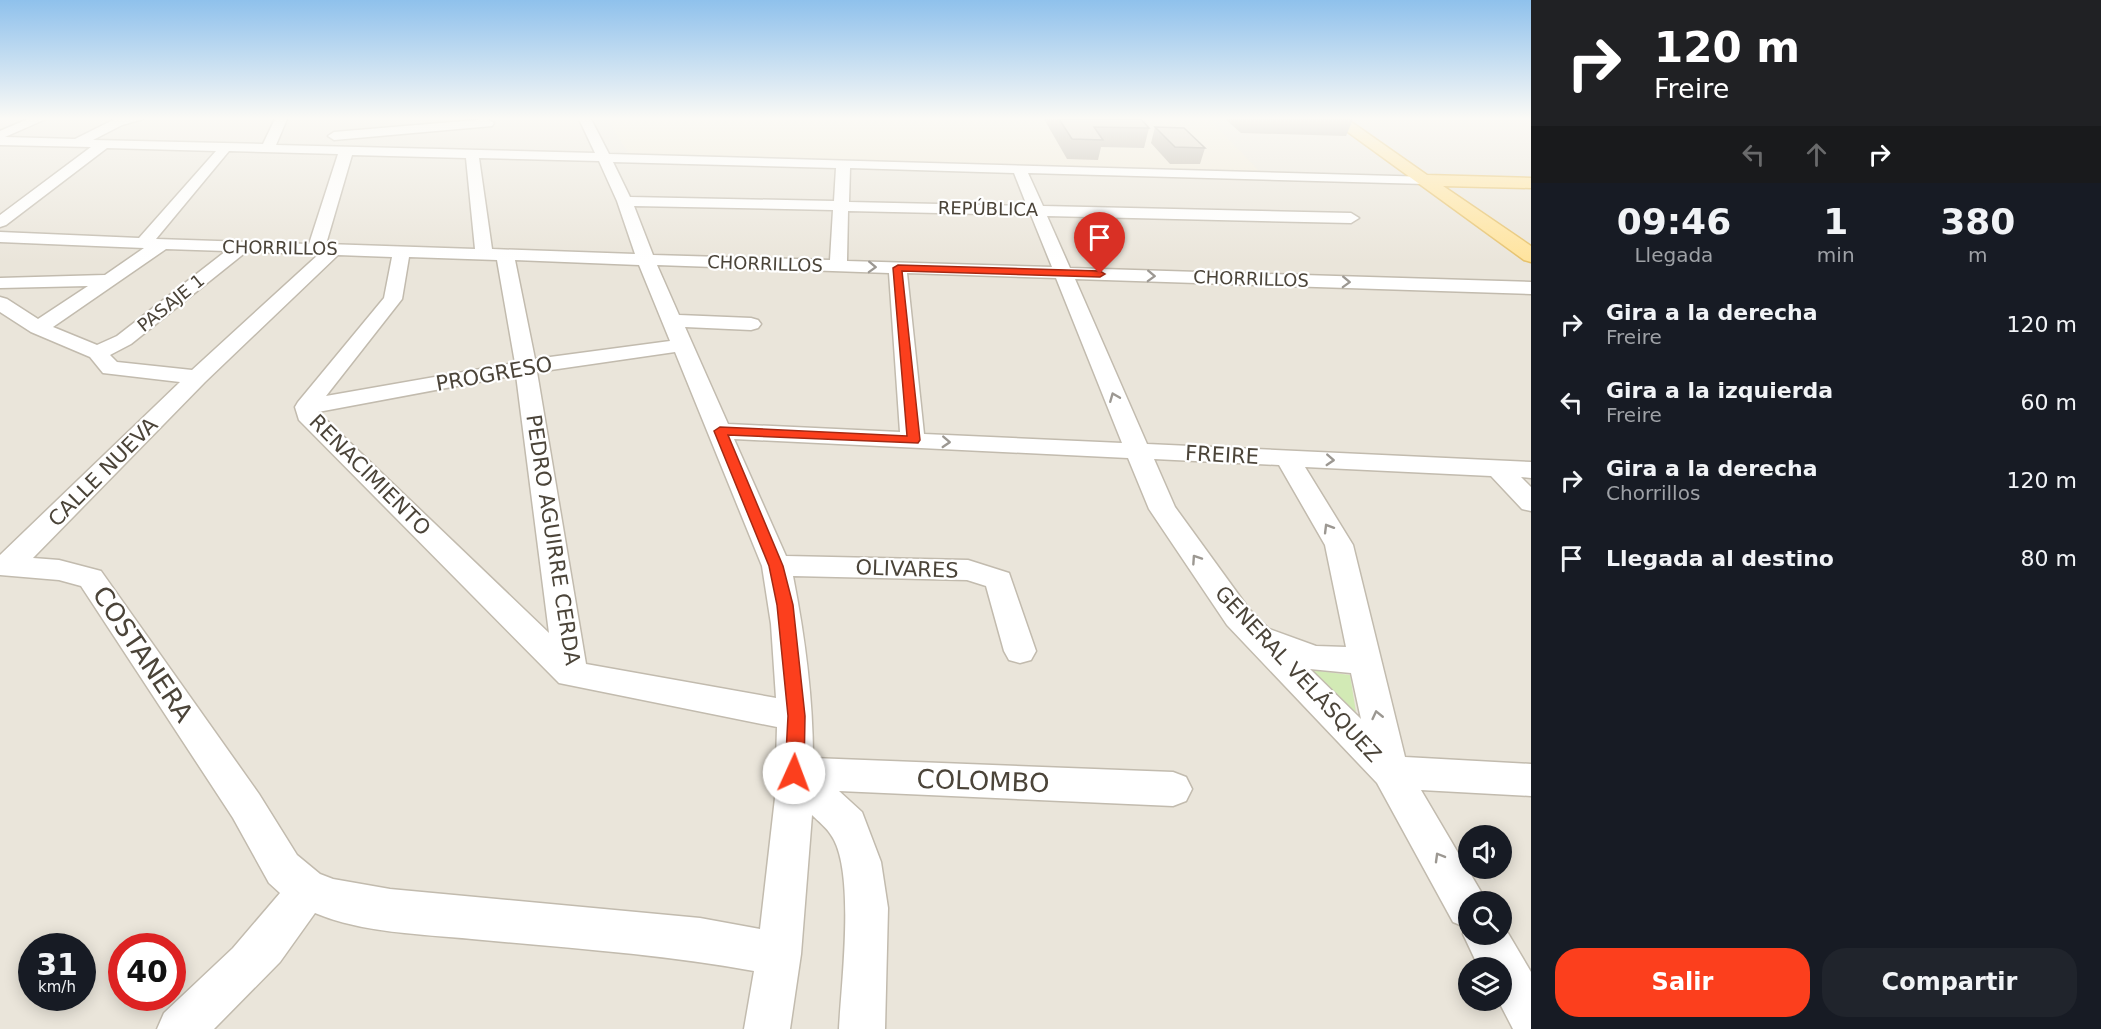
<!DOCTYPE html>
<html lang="es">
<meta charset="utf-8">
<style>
body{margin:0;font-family:"DejaVu Sans",sans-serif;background:#20242c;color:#f1f3f6;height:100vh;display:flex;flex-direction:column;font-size:22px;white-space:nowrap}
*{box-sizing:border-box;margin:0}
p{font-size:20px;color:#9ea1a6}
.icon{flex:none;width:33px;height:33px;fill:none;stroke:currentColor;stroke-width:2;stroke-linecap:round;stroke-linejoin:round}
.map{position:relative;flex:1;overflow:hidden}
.panel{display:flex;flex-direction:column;background:#171b24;width:570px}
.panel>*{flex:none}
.hud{background:#202124;color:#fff;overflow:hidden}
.controls{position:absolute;left:1458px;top:825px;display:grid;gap:12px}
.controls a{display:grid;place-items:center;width:54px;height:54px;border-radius:50%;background:#171b24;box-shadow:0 3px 15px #0003;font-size:30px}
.speed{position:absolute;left:18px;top:933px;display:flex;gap:12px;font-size:30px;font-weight:700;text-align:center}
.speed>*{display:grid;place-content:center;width:78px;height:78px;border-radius:50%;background:#171b24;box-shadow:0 3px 15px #0003;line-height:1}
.speed small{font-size:15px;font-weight:400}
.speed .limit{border:9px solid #d22;background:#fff;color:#111}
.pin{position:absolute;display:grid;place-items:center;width:51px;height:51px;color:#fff;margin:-62px -26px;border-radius:50% 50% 50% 0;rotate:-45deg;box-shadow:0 0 6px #0007}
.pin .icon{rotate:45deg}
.me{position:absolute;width:66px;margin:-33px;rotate:2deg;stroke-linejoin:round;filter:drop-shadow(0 0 4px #0008)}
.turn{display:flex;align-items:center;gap:21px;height:126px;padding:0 24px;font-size:27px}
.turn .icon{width:78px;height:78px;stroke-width:2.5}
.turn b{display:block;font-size:42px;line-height:51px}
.lanes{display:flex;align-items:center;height:57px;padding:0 24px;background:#0003;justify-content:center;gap:30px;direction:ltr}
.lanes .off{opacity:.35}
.eta{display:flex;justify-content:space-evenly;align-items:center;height:102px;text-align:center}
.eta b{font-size:36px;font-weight:700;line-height:42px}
.primary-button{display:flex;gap:12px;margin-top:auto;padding:12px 24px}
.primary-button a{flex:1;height:69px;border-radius:24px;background:#fc3f1d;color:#fff;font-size:24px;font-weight:700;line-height:69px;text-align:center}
.primary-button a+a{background:#20242c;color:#f1f3f6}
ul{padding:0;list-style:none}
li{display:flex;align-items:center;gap:18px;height:78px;padding:0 24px}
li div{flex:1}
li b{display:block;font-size:22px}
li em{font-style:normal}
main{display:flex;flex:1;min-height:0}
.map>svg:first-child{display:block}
.residential{fill:#eae5da;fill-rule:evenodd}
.education{fill:#efe8d6}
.green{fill:#d2eab5}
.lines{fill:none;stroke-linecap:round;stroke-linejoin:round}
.minor-casing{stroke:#c2bbae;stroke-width:3}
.major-casing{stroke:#e6c16a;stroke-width:3}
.minor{fill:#fff;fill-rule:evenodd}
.major{fill:#ffe39c;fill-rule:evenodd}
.wall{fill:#bab2a6}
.building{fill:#d8cfc1;stroke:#979187;stroke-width:1.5}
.oneway{stroke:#9c9892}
.route{fill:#fc3f1d;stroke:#a42913;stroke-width:1.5}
.labels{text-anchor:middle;stroke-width:4.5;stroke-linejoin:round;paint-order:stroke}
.far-street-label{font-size:18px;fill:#4b4439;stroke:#fff}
.street-label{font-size:21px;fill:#4b4439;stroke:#fff}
.near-street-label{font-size:26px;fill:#4b4439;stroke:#fff}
</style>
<main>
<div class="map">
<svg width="1531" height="1029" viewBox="0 0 1531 1029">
<rect width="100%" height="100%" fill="#f6f3ec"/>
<path class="residential" d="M0 119H1531V1029H0ZM1468 836H1502V868H1468ZM1468 902H1502V934H1468ZM32 946H82V998H32ZM122 946H172V998H122ZM1468 968H1502V1000H1468Z"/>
<path class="education" d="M607 119H1209L1264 176 631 157Z"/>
<path class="green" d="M1304 669 1350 675 1356 712Z"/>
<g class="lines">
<defs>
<g id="minor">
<path d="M28 119H46L5 137 75 139 115 119H143L122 125 93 140 263 144 275 119H287L276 145 595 153 579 119H591L609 154 1431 177 1433 180 1431 183 1426 184 1028 173 1043 206 1351 213 1359 218 1351 223 1047 216 1070 268 1531 282V294L1075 279 1147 444 1531 462V478L1521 477 1531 487V511L1522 509 1491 476 1305 467 1353 545 1405 757 1531 764V796L1421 790 1487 902H1468V934H1502V923L1531 972V1029H1513L1498 1000H1502V968H1479L1463 934 1465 927 1453 922 1377 783 1227 625 1149 509 1128 458 734 439 786 556 968 560 1009 573 1036 651 1031 660 1020 663 1009 660 1004 651 986 586 967 580 793 576C805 637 813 697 813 758L1173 772 1186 777 1192 789 1186 801 1173 806 839 791 862 812 881 862 888 908 885 1029H839C841 985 856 870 831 835 827 828 818 821 812 815L801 954 790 1029H744L754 971C661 954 566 948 472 939 420 934 363 933 315 913L280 962 214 1029H157L164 1013 233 948 280 893 269 883 233 818 81 586 59 580 0 575V555L180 382 103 373 90 357 31 332 0 312V297L7 299 38 319 88 286 0 288V278L105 275 144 248 0 242V232L139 238 216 151 107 148 6 225 0 227V215L91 147 0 145V131ZM229 151 338 154 309 244 156 239ZM352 155 466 158 475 249 326 244ZM479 158 599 161 617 201 635 254 492 249ZM613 162 836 168 834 201 630 197ZM850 168 1014 173 1027 206 849 202ZM634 206 833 210 830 260 653 255ZM848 211 1031 215 1052 267 847 261ZM166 249 226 251 117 336 97 345 53 327ZM246 252 319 254 192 370 117 362 110 355 131 344ZM338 255 392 257 384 298 298 402 295 407 299 420 559 683 777 727 775 798 760 929 700 918 390 889 333 879 320 874 297 855 259 794 101 571 59 560 33 558 205 382ZM409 257 497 260 515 363 326 396 402 299ZM515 260 639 265 670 341 535 359ZM657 265 889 273 900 432 728 424 685 327 751 330 758 328 761 324 758 320 751 318 679 315ZM907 273 1056 278 1122 443 924 434ZM675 352 762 566 771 624 776 698 586 664 537 372ZM516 375 549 633 318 412ZM1154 459 1279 465 1325 545 1346 647 1316 646 1269 629 1249 609 1175 507ZM1310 669 1351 673 1361 719Z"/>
<path d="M488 119 494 123 492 126 334 140 328 136 334 132Z"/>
</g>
<path id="major" d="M1330 119H1347L1427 175 1531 178V188L1443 186 1531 246V262L1524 260Z"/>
</defs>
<use href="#minor" class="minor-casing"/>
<use href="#major" class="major-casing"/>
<use href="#minor" class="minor"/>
<use href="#major" class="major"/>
</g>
<g class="wall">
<path d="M1044 119H1141L1149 128 1144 148 1101 147 1098 160 1067 159Z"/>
<path d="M1225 119H1353L1346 136 1241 133Z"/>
<path d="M1155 127 1205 148 1200 164H1170L1151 143Z"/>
</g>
<g class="building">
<path d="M1059 119H1141L1149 128 1094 127 1103 140 1072 139Z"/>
<path d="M1155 127 1184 128 1205 148 1175 147Z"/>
</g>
<defs><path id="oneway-chevron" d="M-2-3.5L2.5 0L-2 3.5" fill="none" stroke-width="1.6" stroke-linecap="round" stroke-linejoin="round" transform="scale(1.5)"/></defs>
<g class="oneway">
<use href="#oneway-chevron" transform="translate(872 267) rotate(2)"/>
<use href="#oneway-chevron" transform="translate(1151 276) rotate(2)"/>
<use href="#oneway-chevron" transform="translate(1346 282) rotate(2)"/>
<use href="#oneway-chevron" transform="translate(1114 397) rotate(-112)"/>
<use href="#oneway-chevron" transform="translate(946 442) rotate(3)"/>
<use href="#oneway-chevron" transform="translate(1330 460) rotate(3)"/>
<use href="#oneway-chevron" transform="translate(1328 528) rotate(-121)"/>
<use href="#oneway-chevron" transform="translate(1196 559) rotate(-124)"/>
<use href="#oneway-chevron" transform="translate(1377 715) rotate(-103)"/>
<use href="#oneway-chevron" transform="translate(1439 857) rotate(-120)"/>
</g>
<linearGradient id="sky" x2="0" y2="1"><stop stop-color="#8fc1ec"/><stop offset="0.45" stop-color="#fbfaf6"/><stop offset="1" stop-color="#fbfaf6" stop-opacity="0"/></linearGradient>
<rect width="1531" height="263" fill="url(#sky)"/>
<path class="route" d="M898 265 1100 271 1105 274 1100 277 902 271 920 440 918 443 728 435 783 566 793 605 805 716 804 773 801 779 794 781 788 779 785 773 788 716 777 605 769 566 714 431 720 427 907 436 893 268Z"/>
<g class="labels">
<g class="far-street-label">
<text transform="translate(988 209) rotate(1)" y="6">REPÚBLICA</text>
<text transform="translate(280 248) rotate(1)" y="6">CHORRILLOS</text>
<text transform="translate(765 264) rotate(2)" y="6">CHORRILLOS</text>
<text transform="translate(1251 279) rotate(2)" y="6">CHORRILLOS</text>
<text transform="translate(171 303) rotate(-39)" y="6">PASAJE 1</text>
</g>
<g class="street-label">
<text transform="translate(494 374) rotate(-10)" y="7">PROGRESO</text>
<text transform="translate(1222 455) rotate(3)" y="7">FREIRE</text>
<text transform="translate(103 472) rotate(-45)" y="7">CALLE NUEVA</text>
<text transform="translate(370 475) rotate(45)" y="7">RENACIMIENTO</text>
<text transform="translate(553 540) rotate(81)" y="7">PEDRO AGUIRRE CERDA</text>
<text transform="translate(907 569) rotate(2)" y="7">OLIVARES</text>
<text transform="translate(1298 674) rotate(47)" y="7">GENERAL VELÁSQUEZ</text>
</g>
<g class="near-street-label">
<text transform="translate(143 654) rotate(56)" y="9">COSTANERA</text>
<text transform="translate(983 781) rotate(2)" y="9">COLOMBO</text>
</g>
</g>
</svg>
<div class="controls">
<a><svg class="icon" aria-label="sound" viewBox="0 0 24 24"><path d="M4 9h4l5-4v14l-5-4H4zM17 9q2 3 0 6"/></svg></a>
<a><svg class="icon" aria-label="search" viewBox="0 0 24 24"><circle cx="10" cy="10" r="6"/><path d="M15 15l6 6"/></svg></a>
<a><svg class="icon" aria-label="layers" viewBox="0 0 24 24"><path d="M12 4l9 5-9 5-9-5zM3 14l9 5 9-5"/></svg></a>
</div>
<div class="speed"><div>31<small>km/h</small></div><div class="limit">40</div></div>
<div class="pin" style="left:1100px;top:274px;background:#d93025"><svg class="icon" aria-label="arrive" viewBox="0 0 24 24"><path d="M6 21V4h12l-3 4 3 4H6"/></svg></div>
<svg class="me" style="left:794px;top:773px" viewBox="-20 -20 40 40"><circle r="19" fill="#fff"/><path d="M0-13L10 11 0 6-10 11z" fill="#fc3f1d"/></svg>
</div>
<section class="panel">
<div class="hud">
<div class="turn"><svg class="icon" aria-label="right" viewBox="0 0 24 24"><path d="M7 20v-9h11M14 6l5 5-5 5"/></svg><div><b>120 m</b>Freire</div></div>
<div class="lanes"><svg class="icon off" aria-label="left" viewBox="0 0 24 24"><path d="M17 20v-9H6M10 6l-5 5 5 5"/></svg><svg class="icon off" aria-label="ahead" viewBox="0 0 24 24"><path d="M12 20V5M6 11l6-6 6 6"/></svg><svg class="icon" aria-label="right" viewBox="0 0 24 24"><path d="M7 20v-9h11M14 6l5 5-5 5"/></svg></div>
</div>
<div class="eta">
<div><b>09:46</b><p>Llegada</p></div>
<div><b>1</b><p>min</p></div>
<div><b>380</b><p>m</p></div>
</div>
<ul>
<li><svg class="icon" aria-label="right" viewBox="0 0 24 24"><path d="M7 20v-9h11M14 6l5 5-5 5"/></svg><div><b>Gira a la derecha</b><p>Freire</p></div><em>120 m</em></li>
<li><svg class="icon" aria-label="left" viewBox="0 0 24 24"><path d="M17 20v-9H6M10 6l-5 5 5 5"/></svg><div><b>Gira a la izquierda</b><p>Freire</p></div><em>60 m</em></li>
<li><svg class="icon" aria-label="right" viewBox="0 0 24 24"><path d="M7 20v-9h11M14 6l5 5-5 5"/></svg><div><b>Gira a la derecha</b><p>Chorrillos</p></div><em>120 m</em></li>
<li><svg class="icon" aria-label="arrive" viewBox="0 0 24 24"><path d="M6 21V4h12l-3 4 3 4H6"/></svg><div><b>Llegada al destino</b></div><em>80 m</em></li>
</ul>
<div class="primary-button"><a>Salir</a><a>Compartir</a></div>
</section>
</main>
